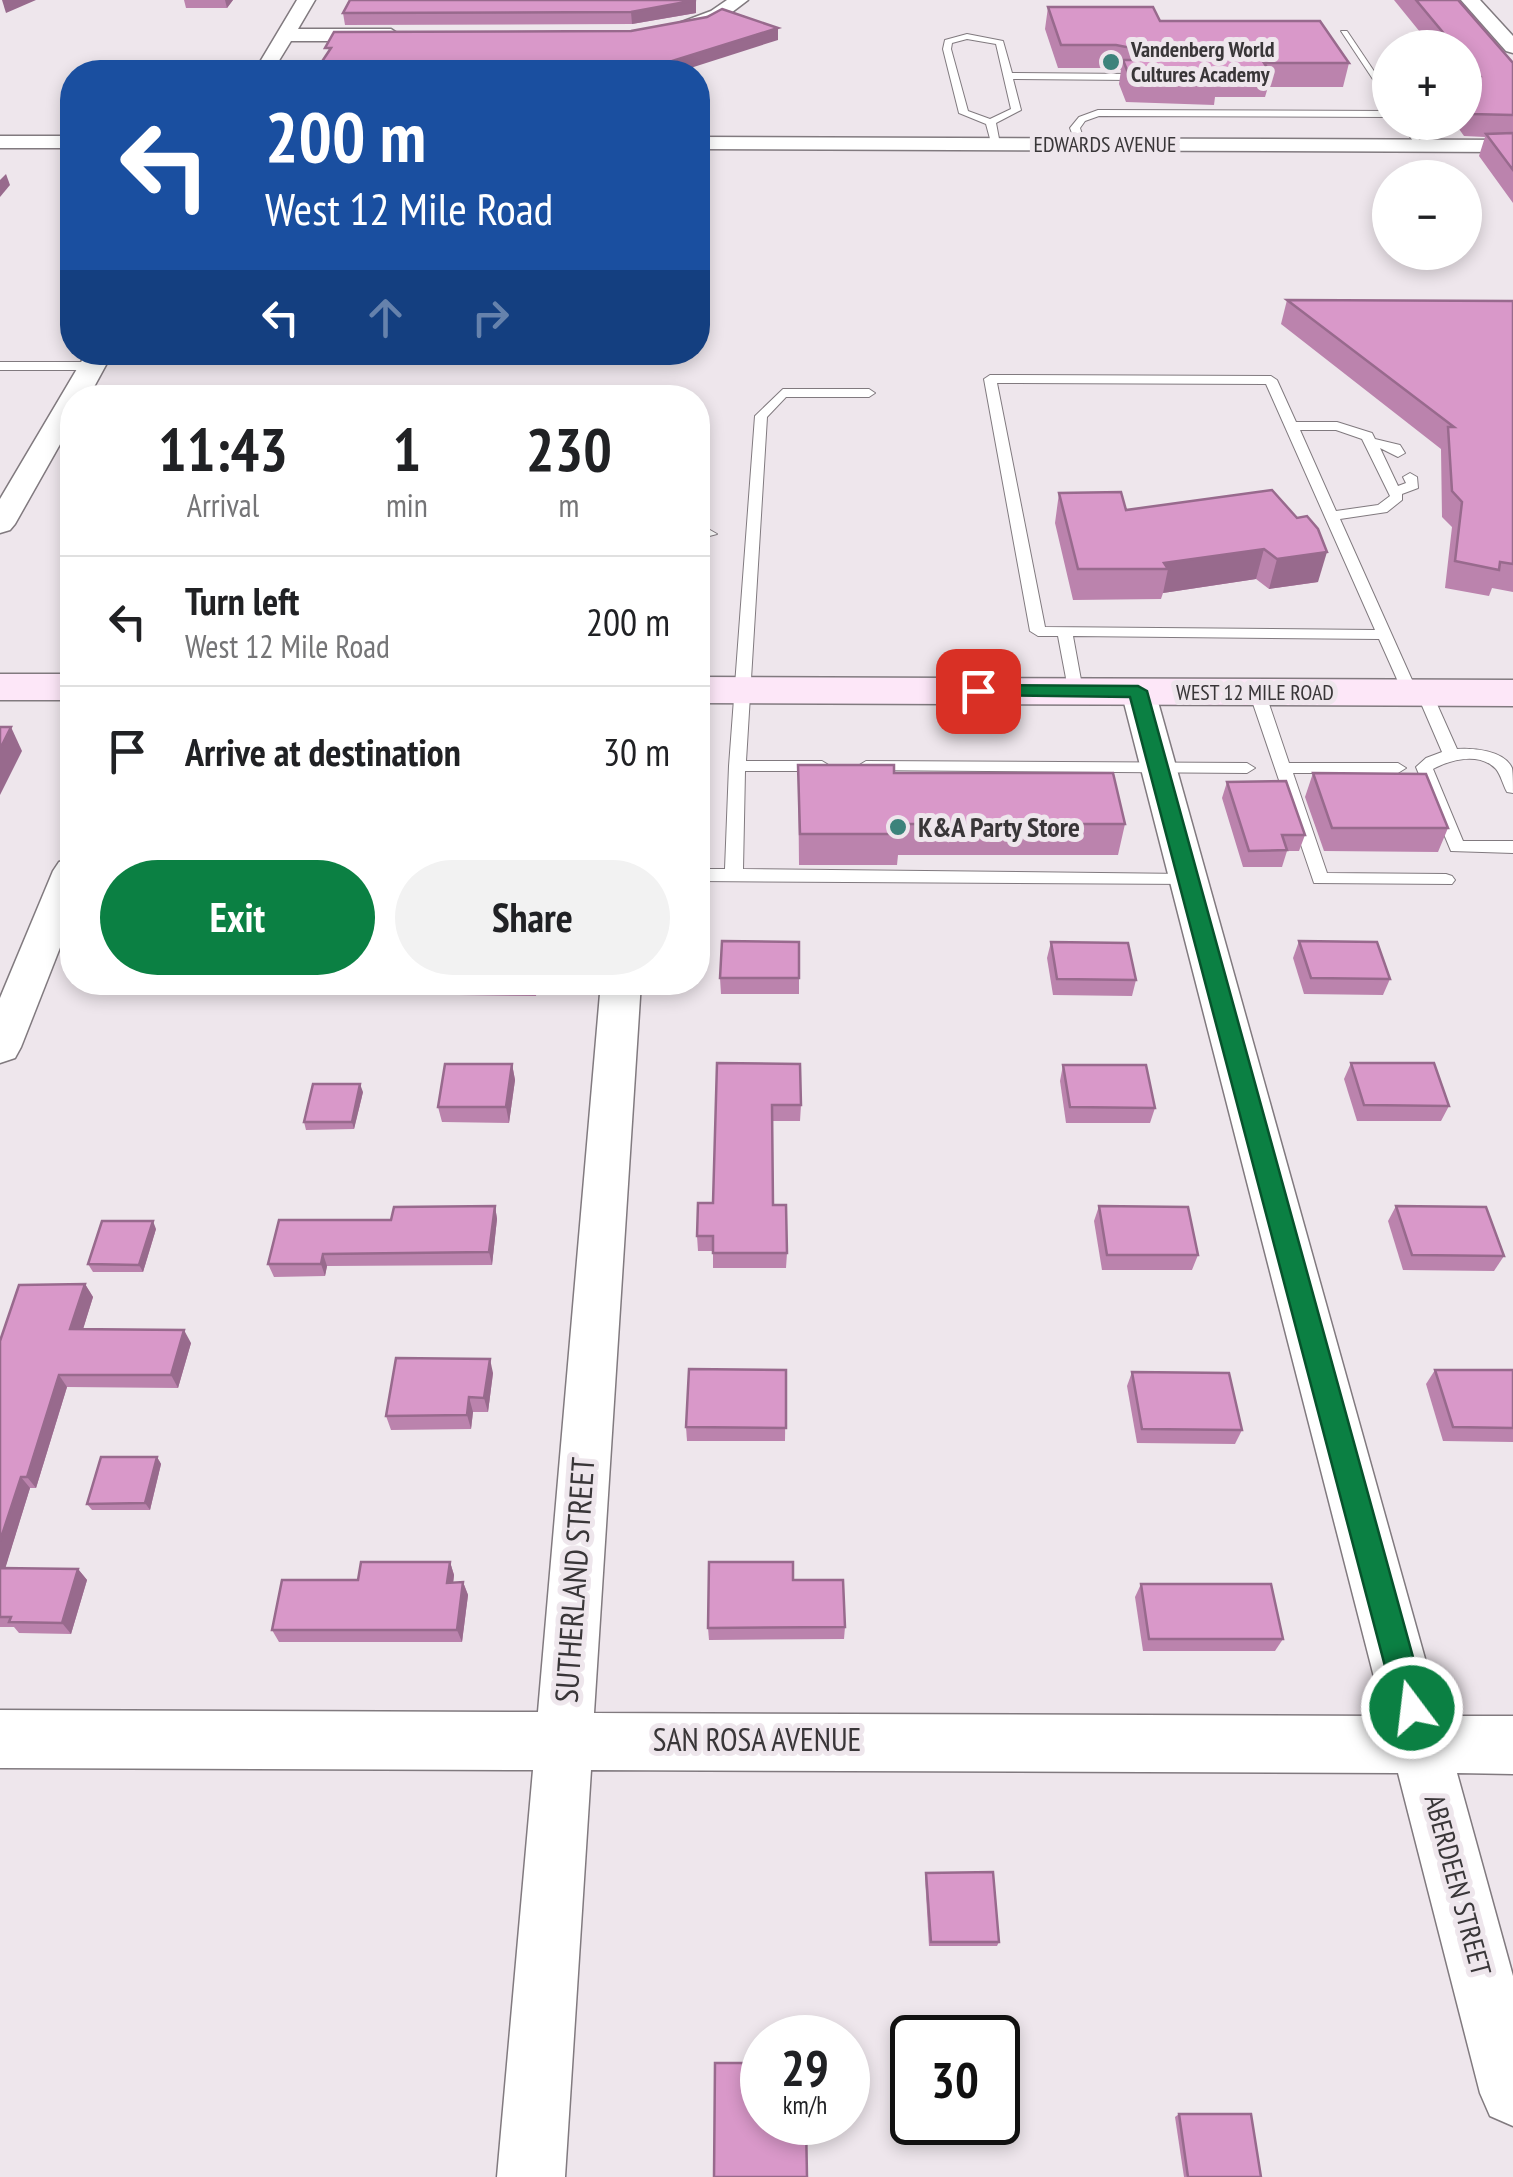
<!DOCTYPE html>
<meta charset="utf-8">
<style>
body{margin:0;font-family:"PT Sans Narrow",sans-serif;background:#f2f2f2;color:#202124;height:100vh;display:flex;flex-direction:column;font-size:38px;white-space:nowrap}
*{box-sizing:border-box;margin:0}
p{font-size:32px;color:#757577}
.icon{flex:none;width:55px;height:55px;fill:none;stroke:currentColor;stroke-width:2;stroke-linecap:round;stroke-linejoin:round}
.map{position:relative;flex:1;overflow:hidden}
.drawer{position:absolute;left:60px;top:385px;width:650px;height:610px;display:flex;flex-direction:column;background:#fff;border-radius:40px;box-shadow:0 5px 15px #0003}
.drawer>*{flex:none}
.hud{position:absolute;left:60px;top:60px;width:650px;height:305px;border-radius:40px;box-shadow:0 5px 15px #0003;background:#1a4fa0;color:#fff;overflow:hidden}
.fabs{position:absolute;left:1372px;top:30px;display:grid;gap:20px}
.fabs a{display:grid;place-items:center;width:110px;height:110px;border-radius:50%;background:#fff;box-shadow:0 5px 15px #0003;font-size:50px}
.speed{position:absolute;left:740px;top:2015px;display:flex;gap:20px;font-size:50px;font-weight:700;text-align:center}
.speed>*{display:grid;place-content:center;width:130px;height:130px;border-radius:50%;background:#fff;box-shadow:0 5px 15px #0003;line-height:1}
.speed small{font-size:25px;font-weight:400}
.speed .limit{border:5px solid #111;border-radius:15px;background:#fff;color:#111}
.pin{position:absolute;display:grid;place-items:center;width:85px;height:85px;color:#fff;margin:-42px;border-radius:20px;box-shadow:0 5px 15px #0006}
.me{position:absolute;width:110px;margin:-55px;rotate:345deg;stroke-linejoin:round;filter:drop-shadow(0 0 8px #0008)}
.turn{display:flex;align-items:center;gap:35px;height:210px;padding:0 40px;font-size:45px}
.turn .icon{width:130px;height:130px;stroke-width:2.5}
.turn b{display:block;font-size:70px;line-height:85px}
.lanes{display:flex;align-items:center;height:95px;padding:0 40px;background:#0003;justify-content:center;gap:50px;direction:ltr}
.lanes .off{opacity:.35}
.eta{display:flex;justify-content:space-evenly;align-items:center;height:170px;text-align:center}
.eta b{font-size:60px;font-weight:800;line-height:70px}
.cta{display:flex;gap:20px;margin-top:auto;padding:20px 40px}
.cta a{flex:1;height:115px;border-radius:60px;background:#0b8043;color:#fff;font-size:40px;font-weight:800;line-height:115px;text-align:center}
.cta a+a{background:#f2f2f2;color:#202124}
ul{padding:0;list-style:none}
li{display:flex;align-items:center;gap:30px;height:130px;padding:0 40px;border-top:2px solid #e0e0e0}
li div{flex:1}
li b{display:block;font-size:38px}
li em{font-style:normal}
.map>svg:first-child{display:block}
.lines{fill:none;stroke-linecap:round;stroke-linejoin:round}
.service-casing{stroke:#817a7f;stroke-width:2}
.minor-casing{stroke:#817a7f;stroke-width:3}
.secondary-casing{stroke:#817a7f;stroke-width:3}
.service{fill:#fff;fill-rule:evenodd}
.minor{fill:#fff;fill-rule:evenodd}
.secondary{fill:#fde7f8;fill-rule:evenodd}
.wall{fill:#bb83ad}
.shaded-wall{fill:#986a8d}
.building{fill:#d998c9;stroke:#986a8d;stroke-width:2.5}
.route{fill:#0b8043;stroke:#07532c;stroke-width:2.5}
.poi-dot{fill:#3c837b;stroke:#eee6ec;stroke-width:4}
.labels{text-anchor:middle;stroke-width:10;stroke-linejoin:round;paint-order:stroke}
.far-poi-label{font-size:22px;font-weight:bold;fill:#393638;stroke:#eee6ec;text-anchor:start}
.far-street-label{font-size:22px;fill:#393638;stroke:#eee6ec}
.poi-label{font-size:28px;font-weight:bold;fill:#393638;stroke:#eee6ec;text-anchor:start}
.street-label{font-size:28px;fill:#393638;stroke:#eee6ec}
.near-street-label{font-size:32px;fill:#393638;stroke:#eee6ec}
</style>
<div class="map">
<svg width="1513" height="2177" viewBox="0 0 1513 2177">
<rect width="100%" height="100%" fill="#eee6ec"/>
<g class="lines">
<defs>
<g id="service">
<path d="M1341 31H1347L1390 95V105Z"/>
<path d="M967 34 1003 41 1012 73 1131 74 1136 77 1131 80 1013 79 1021 110 996 123 1000 144 992 146 986 124 959 113 943 49 945 40ZM967 39 996 44 1011 109 990 119 968 111 951 49 952 43Z"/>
<path d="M1098 110 1390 111V117L1099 116 1085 121 1080 128 1085 144 1077 146 1070 128 1079 117Z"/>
<path d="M1400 122H1409L1423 147H1417Z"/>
<path d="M0 362H92L98 366 92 370H0Z"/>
<path d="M990 375 1271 376 1277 380 1296 422H1337L1372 433 1375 439 1400 445 1405 453 1398 457 1380 448 1398 486 1406 483 1403 477 1410 473 1417 477 1418 488 1402 494V500L1387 512 1340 519 1417 691 1424 688 1432 693 1457 749C1473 748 1504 750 1512 768 1513 774 1513 786 1513 793L1507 792C1503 785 1501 775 1496 769 1480 752 1451 759 1433 769L1463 841H1513V853L1451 851 1416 767 1426 758 1442 752 1417 694 1404 695 1379 639 1073 636 1083 691 1081 694H1069L1058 636H1038L1030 631 984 379ZM997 383 1266 384 1375 630 1045 627ZM1300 430H1336L1362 439 1390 496 1378 505 1336 511Z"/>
<path d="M783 389H869L875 393 869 397H786L767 417 746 761H822L830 766 822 771H745L743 869 1186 874 1195 880 1192 884 698 881V869H725L729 766 755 416Z"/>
<path d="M698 531 710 530 717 534 698 539Z"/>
<path d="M1257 687 1265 692 1289 763H1398L1406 768 1398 773H1293L1327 873 1446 874 1452 876 1455 880 1452 884 1314 883 1249 692Z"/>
<path d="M866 761 1247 763 1255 768 1247 773 860 770 858 766Z"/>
</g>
<g id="minor">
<path d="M297 0H315L298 29H391L400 35 391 41H291L272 72H254Z"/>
<path d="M727 0H748L723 19 672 35 663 29 711 11Z"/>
<path d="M1461 0H1480L1513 36V53L1506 51Z"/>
<rect x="0" y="136" width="72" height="12"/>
<path d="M698 137 1513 140V152L698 149Z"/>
<path d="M87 352H113L88 398H72V423L15 524 10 530 0 533V499Z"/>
<path d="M1138 681 1150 684 1155 691 1441 1716H1513V1774L1457 1773 1513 1976V2126L1490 2116 1480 2093 1398 1773 591 1770 565 2177H497L533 1770 0 1768V1710L538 1712 601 982H641L594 1713 1384 1716 1121 691 1126 684Z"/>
<path d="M72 858V917L21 1047 15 1058 0 1063V998L53 871 59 862Z"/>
</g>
<g id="secondary">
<rect x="0" y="674" width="72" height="26"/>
<path d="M698 677 1513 680V706L698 703Z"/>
</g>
</defs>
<use href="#service" class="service-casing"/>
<use href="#minor" class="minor-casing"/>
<use href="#secondary" class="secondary-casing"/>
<use href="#service" class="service"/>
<use href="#minor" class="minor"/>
<use href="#secondary" class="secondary"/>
</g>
<g class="wall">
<path d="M184 0H233L227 8H186Z"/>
<path d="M696 0V13L632 24 345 25 343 13Z"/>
<path d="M1394 0H1458L1513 63V203L1479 156 1485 137 1464 136 1454 122H1465V48H1433Z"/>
<path d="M1048 7 1160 21 1349 63 1343 87H1268L1265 97H1215L1214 105 1126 102 1119 84 1121 70 1113 68H1058L1045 29Z"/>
<path d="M1287 300 1513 301V592L1492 588 1489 596 1445 588 1452 527 1442 517 1441 449 1281 324Z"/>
<path d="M1272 490 1318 582 1269 589 1256 579 1163 593 1161 599 1073 600 1055 523 1059 493 1126 510Z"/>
<path d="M798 765 894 773 1125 824 1118 855H898L897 865H799Z"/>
<path d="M1313 773 1448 828 1438 852 1324 851 1305 797Z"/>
<path d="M1227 782 1305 835 1299 851H1287L1282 867H1243L1222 798Z"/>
<path d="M1299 941 1390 979 1383 995 1304 994 1293 958Z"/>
<path d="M1051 942 1136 980 1132 996 1053 995 1047 958Z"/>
<path d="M720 978H799V994H721Z"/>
<path d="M455 982H538L536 996 458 995Z"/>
<path d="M717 1063 801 1105 800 1121H772L773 1205 787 1253 786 1268H713V1251H698L697 1236 713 1203Z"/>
<path d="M1351 1063 1449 1106 1441 1121H1357L1344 1079Z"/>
<path d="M512 1064 515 1080 509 1123 442 1122 438 1107Z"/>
<path d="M1063 1065 1155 1108 1150 1123H1066L1060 1081Z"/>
<path d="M363 1092 354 1129 306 1130 304 1122Z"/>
<path d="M495 1206 497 1219 492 1265 327 1266 325 1276 274 1277 268 1264 391 1220Z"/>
<path d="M1099 1206 1198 1255 1192 1270H1102L1094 1221Z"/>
<path d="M1396 1206 1504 1256 1494 1271 1403 1270 1388 1221Z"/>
<path d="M156 1229 143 1272H93L88 1264Z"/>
<path d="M85 1284 93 1297 83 1329 191 1343 178 1388 67 1387 36 1488H30L5 1568 78 1569 87 1580 71 1634 19 1633 14 1627H0V1341Z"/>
<path d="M786 1370 785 1441H687L686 1427Z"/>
<path d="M1435 1370H1513V1442L1443 1441 1426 1384Z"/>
<path d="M1132 1372 1242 1430 1235 1444 1137 1443 1127 1386Z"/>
<path d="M493 1373 488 1412H473L471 1429 391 1430 386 1416Z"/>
<path d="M157 1457 161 1464 150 1510H92L87 1504Z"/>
<path d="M450 1562 454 1575 453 1582H463L468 1595 462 1642H279L272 1630 358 1580Z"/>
<path d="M793 1580 845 1627 844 1639 709 1640 708 1628Z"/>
<path d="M1141 1584 1283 1639 1275 1651H1143L1135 1597Z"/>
<path d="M926 1873 999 1942 997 1946H929L925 1877Z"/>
<path d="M1179 2114 1261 2177H1184L1175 2117Z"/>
</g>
<g class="shaded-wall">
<path d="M2 0H36L6 13Z"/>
<path d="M225 0H233L227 8Z"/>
<path d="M696 0V13L632 24 631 12Z"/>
<path d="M778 28V40L678 72H637Z"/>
<path d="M6 174 10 185 0 197V180Z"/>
<path d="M1264 549 1256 579 1163 593 1168 569 1164 563Z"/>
<path d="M1327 552 1318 582 1269 589 1277 559Z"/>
<path d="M11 727 22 751 0 795V749Z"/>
<path d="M512 1064 515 1080 509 1123 506 1107Z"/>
<path d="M360 1084 363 1092 354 1129 352 1122Z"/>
<path d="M495 1206 497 1219 492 1265 489 1252Z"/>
<path d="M153 1221 156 1229 143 1272 139 1265Z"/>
<path d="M323 1254 327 1266 325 1276 321 1264Z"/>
<path d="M85 1284 93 1297 79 1342 70 1329Z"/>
<path d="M184 1330 191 1343 178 1388 171 1375Z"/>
<path d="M490 1359 493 1373 488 1412 484 1398Z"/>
<path d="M59 1375 67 1387 36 1488 27 1477Z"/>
<path d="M469 1397 473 1412 471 1429 467 1415Z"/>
<path d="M157 1457 161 1464 150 1510 145 1503Z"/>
<path d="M21 1477 30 1488 2 1579 0 1576V1541Z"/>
<path d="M450 1562 454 1575 452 1595 447 1583Z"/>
<path d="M78 1569 87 1580 71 1634 62 1623Z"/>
<path d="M463 1582 468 1595 462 1642 457 1630Z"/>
</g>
<g class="building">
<path d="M350 0H696L631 12 343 13Z"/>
<path d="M1416 0H1458L1513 63V115L1471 114 1465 107V99H1470L1465 93V76H1480L1465 58V48H1456Z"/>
<path d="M1048 7H1153L1160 21H1320L1349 63H1264L1271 73H1214L1219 81 1130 78 1123 60H1137L1143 55 1142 50 1116 45H1061Z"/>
<path d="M722 9 778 28 637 72H315L331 48H325L334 32 631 31 707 17Z"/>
<path d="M1513 133V170L1486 134Z"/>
<path d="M1287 300 1513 301V564L1500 562 1499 570 1455 561 1462 502 1452 491 1448 427H1454Z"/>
<path d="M201 393H395L394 398H199Z"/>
<path d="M1272 490 1297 518 1307 516 1318 529 1327 552 1277 559 1264 549 1164 563 1168 569H1078L1059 493 1121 492 1126 510Z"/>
<path d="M0 727H11L0 749Z"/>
<path d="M798 765H894V773H1113L1125 824H899L900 834H800Z"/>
<path d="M1313 773 1426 774 1448 828H1332Z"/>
<path d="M1286 781 1305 835H1282L1287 850 1249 851 1227 782Z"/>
<path d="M722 941 799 942V978H720Z"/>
<path d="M1299 941 1377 942 1390 979 1311 978Z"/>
<path d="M1051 942 1128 943 1136 980 1057 979Z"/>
<path d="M717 1063 800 1064 801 1105H772L773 1205H786L787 1253H713V1236H697L698 1203H713Z"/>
<path d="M1351 1063H1434L1449 1106 1364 1105Z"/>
<path d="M445 1064H512L506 1107H438Z"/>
<path d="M1063 1065H1146L1155 1108 1070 1107Z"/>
<path d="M313 1084H360L352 1122H304Z"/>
<path d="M495 1206 489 1252 323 1254 321 1264H268L279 1220H391L394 1207Z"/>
<path d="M1099 1206 1188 1207 1198 1255H1107Z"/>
<path d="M1396 1206 1486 1207 1504 1256 1412 1255Z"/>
<path d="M102 1221H153L139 1265 88 1264Z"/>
<path d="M85 1284 70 1329 184 1330 171 1375H59L27 1477H21L0 1541V1341L19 1285Z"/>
<path d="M396 1358 490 1359 484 1398 469 1397 467 1415 386 1416Z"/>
<path d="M689 1369 786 1370V1428L686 1427Z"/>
<path d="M1435 1370H1513V1428L1453 1427Z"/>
<path d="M1132 1372 1229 1373 1242 1430 1142 1429Z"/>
<path d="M101 1457H157L145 1503 87 1504Z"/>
<path d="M361 1562H450L447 1583 463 1582 457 1630H272L282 1580H358Z"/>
<path d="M709 1562H793V1580H843L845 1627 708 1628Z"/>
<path d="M0 1568 78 1569 62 1623 9 1622 11 1617H0Z"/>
<path d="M1141 1584H1271L1283 1639H1149Z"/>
<path d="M993 1872 999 1942H931L926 1873Z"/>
<path d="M715 2063H762V2122H806L807 2177H714Z"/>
<path d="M1179 2114H1251L1261 2177H1188Z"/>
</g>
<path class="route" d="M978 685 1138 686 1147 691 1427 1708 1422 1719 1412 1724 1401 1719 1396 1708 1130 697 972 695V687Z"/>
<g class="poi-dot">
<circle cx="1111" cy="62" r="10"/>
<circle cx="898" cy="827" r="10"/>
</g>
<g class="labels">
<g class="far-poi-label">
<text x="1131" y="57">Vandenberg World<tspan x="1131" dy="25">Cultures Academy</tspan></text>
</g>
<g class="far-street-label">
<text x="1105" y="152">EDWARDS AVENUE</text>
<text x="1255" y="700">WEST 12 MILE ROAD</text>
</g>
<g class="poi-label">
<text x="918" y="837">K&amp;A Party Store</text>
</g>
<g class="street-label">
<text transform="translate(1458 1885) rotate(75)" y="10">ABERDEEN STREET</text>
</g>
<g class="near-street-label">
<text transform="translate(575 1580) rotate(-86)" y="11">SUTHERLAND STREET</text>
<text x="757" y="1751">SAN ROSA AVENUE</text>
</g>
</g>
</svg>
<div class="fabs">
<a>+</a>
<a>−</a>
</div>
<div class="speed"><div>29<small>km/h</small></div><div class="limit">30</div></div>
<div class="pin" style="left:978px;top:691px;background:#d93025"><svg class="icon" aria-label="arrive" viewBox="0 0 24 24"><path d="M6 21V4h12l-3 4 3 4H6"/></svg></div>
<svg class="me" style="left:1412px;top:1708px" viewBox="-20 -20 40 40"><circle r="17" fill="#0b8043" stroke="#fff" stroke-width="3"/><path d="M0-11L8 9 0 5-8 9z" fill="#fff"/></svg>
<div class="hud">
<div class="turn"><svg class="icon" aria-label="left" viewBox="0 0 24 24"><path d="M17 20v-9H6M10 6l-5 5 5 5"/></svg><div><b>200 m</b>West 12 Mile Road</div></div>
<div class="lanes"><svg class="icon" aria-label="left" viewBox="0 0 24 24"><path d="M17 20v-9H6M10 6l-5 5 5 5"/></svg><svg class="icon off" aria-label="ahead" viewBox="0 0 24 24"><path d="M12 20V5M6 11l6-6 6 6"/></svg><svg class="icon off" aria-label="right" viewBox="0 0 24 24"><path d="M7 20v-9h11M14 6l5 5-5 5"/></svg></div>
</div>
<section class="drawer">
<div class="eta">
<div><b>11:43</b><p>Arrival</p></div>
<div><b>1</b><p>min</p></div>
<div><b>230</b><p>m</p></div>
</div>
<ul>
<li><svg class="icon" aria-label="left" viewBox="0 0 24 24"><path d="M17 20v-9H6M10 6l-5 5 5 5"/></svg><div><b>Turn left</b><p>West 12 Mile Road</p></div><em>200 m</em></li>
<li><svg class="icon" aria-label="arrive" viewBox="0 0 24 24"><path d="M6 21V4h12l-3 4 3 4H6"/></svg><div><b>Arrive at destination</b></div><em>30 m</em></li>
</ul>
<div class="cta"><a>Exit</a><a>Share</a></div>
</section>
</div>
